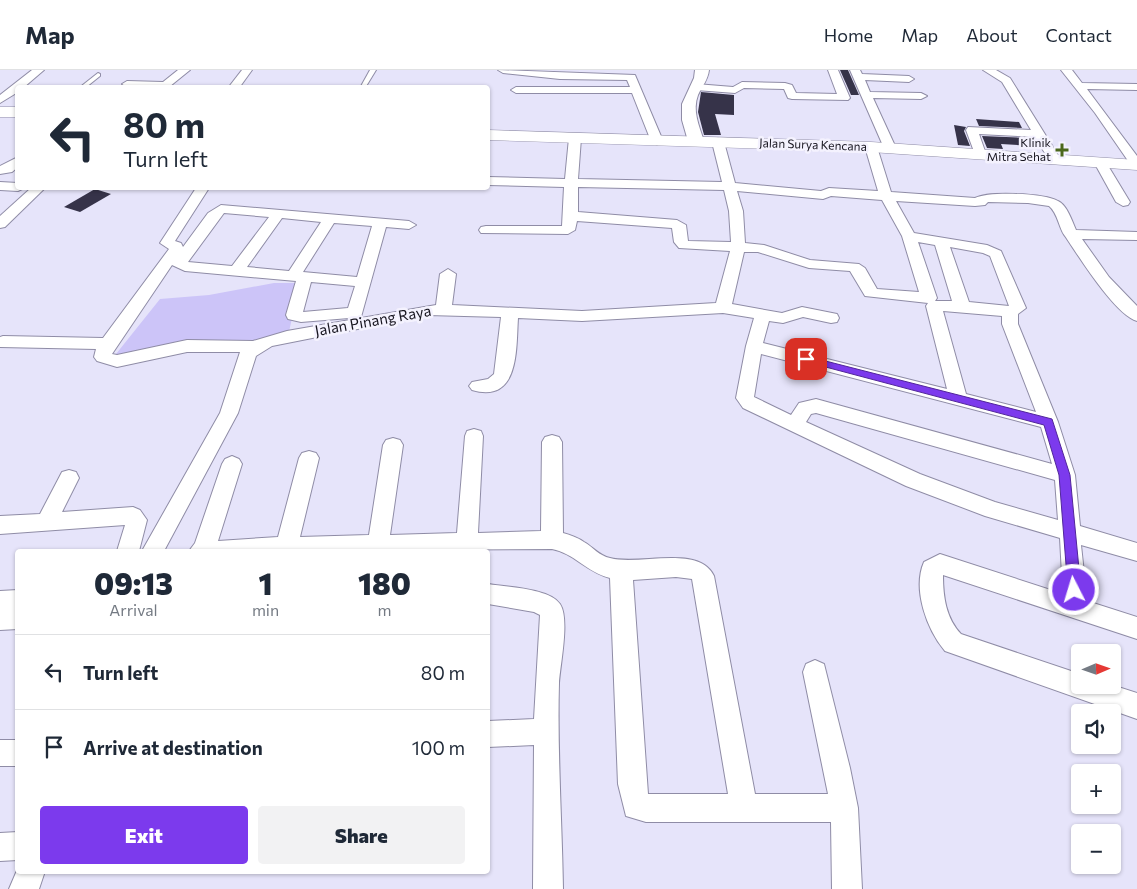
<!DOCTYPE html>
<meta charset="utf-8">
<style>
body{margin:0;font-family:Commissioner,sans-serif;background:#f2f2f3;color:#1f2937;height:100vh;display:flex;flex-direction:column;font-size:19px;white-space:nowrap}
*{box-sizing:border-box;margin:0}
p{font-size:16px;color:#747a83}
.icon{flex:none;width:28px;height:28px;fill:none;stroke:currentColor;stroke-width:2;stroke-linecap:round;stroke-linejoin:round}
.map{position:relative;flex:1;overflow:hidden}
.panel{position:absolute;left:15px;top:479px;width:475px;height:325px;display:flex;flex-direction:column;background:#fff;border-radius:5px;box-shadow:0 1px 4px #0004}
.panel>*{flex:none}
.top-card{position:absolute;left:15px;top:15px;width:475px;height:105px;border-radius:5px;box-shadow:0 1px 4px #0004;background:#fff;color:#1f2937;overflow:hidden}
.needle{width:32px;rotate:88deg}
.tools{position:absolute;left:1071px;top:574px;display:grid;gap:10px}
.tools a{display:grid;place-items:center;width:50px;height:50px;border-radius:5px;background:#fff;box-shadow:0 1px 4px #0004;font-size:25px}
.pin{position:absolute;display:grid;place-items:center;width:42px;height:42px;color:#fff;margin:-21px;border-radius:10px;box-shadow:0 2px 8px #0006}
.me{position:absolute;width:55px;margin:-28px;rotate:355deg;stroke-linejoin:round;filter:drop-shadow(0 0 4px #0008)}
.turn{display:flex;align-items:center;gap:18px;height:105px;padding:0 25px;font-size:22px}
.turn .icon{width:65px;height:65px;stroke-width:2.5}
.turn b{display:block;font-size:35px;line-height:42px}
.eta{display:flex;justify-content:space-evenly;align-items:center;height:85px;text-align:center}
.eta b{font-size:30px;font-weight:800;line-height:35px}
.cta{display:flex;gap:10px;margin-top:auto;padding:10px 25px}
.cta a{flex:1;height:58px;border-radius:5px;background:#7c3aed;color:#fff;font-size:20px;font-weight:800;line-height:58px;text-align:center}
.cta a+a{background:#f2f2f3;color:#1f2937}
ul{padding:0;list-style:none}
li{display:flex;align-items:center;gap:15px;height:75px;padding:0 25px;border-top:1px solid #e0e1e3}
li div{flex:1}
li b{display:block;font-size:19px}
li em{font-style:normal}
header{display:flex;align-items:center;gap:30px;box-sizing:border-box;height:70px;padding:0 25px;background:#fff;border-bottom:1px solid #e0e1e3}
header strong{font-size:24px}
nav{display:flex;gap:28px;margin-inline-start:auto;font-size:18px}
.map>svg:first-child{display:block}
.green{fill:#ccc4f8}
.building{fill:#363349}
.lines{fill:none;stroke-linecap:round;stroke-linejoin:round}
.service-casing{stroke:#8f8ca6;stroke-width:2}
.minor-casing{stroke:#8f8ca6;stroke-width:2}
.tertiary-casing{stroke:#8f8ca6;stroke-width:2}
.secondary-casing{stroke:#8f8ca6;stroke-width:1}
.service{fill:#fff;fill-rule:evenodd}
.minor{fill:#fff;fill-rule:evenodd}
.tertiary{fill:#fff;fill-rule:evenodd}
.secondary{fill:#fff;fill-rule:evenodd}
.route{fill:#7c3aed;stroke:#51269a}
.poi-dot{fill:#4b681b;stroke:#f4f2fe;stroke-width:2}
.labels{text-anchor:middle;stroke-width:5;stroke-linejoin:round;paint-order:stroke}
.far-poi-label{font-size:12px;fill:#16141e;stroke:#f4f2fe;text-anchor:end}
.far-street-label{font-size:12px;fill:#16141e;stroke:#f4f2fe}
.street-label{font-size:15px;fill:#16141e;stroke:#f4f2fe}
</style>
<header>
<strong>Map</strong>
<nav><a>Home</a><a>Map</a><a>About</a><a>Contact</a></nav>
</header>
<div class="map">
<svg width="1137" height="819" viewBox="0 0 1137 819">
<rect width="100%" height="100%" fill="#e6e4fa"/>
<path class="green" d="M274 213H300L288 266 112 289 160 229 209 225Z"/>
<g class="building">
<path d="M840 0H848L859 25H851Z"/>
<path d="M701 22 734 25V45L715 44 721 65H704L698 42Z"/>
<path d="M976 49 1019 52 1022 58 979 56Z"/>
<path d="M954 55 966 57 964 61 970 76 958 75Z"/>
<path d="M982 66 1028 68 1032 76 1001 74 1003 79 987 78Z"/>
<path d="M95 119 111 124 80 142 64 137Z"/>
</g>
<g class="lines">
<defs>
<g id="service">
<path d="M370 0H376L365 18H360Z"/>
<path d="M98 3 100 4V6L85 18H79Z"/>
</g>
<g id="minor">
<path d="M32 0H44L23 18H18V22L0 33V25Z"/>
<path d="M178 0H190L169 17H127L122 14 127 11 163 12Z"/>
<path d="M242 0H252L239 18H228Z"/>
<path d="M498 0 635 5 663 71 657 75 651 71 632 23H516L511 20 516 17H630L627 10 560 9 503 3Z"/>
<path d="M828 0H838L850 28 848 30 792 29 788 28 784 19 744 18 735 23 696 20 691 17 696 14 733 17 742 12 785 13 792 15 796 23 837 24Z"/>
<path d="M850 0H860L862 4 909 6 914 9 909 12 865 10 870 22 921 23 927 26 921 29 873 28 896 78 894 81H886L884 78Z"/>
<path d="M983 0H996L1010 8 1061 90 1059 93H1051L1035 67 979 64 986 84 984 87H976L966 60 968 57 1031 60 1002 12Z"/>
<path d="M1061 0H1072L1082 13 1137 14V20L1087 19 1137 86V99L1133 98 1095 43Z"/>
<path d="M575 64 581 68 578 109 722 112 712 72 718 68 724 72 735 113 821 121 829 118 878 121 865 77 871 73 877 77 891 122 975 128C988 121 1044 123 1058 131 1067 135 1072 151 1076 160L1137 162V170L1082 169 1109 207 1137 236V251C1115 245 1078 185 1065 166 1059 159 1058 143 1049 136L1028 133 988 132 985 135 975 136 896 131 914 163 987 175 1001 181 1026 238 1018 244V254L1058 352 1075 405 1080 456 1137 473V491L1081 475 1087 531 1137 547V569L943 505C943 527 946 548 961 564L1080 604V615H1112L1137 623V649L945 581C927 560 912 519 924 492L940 484 1063 524 1060 468 985 446 906 416 743 338 736 328 746 276 754 248 723 243 582 251 518 248C516 278 520 334 472 320L469 316 472 312 488 309 494 304 501 247 428 245 272 276 256 286 238 343 164 481H142L220 343 240 282H187L117 297 97 291 94 287 96 279 0 277V267L3 266 103 268 169 179 160 173 196 118H209L175 171 181 173 183 177 208 143 221 135 409 151 416 155 409 159 386 157 361 247 301 252 288 249 286 245 296 211 185 201 172 195 112 284 117 285 187 270 253 271 287 261 436 235 440 204 448 199 456 204 452 235 582 241 716 233 730 181 679 178 674 172 672 158 577 151 575 160 568 164 481 163 479 160 481 157 486 156H562L564 117 488 115V107L565 109 569 68ZM578 117 724 120 729 141 731 172 688 171 686 155 677 150 578 142ZM737 121 823 129 831 126 882 130 902 166 919 222 877 219 865 198 859 194 810 190 764 175 745 173 743 141ZM224 143 269 147 232 196 188 192ZM282 148 321 152 289 201 247 197ZM334 153 372 156 357 207 303 202ZM918 172 935 175 952 231H935L937 228ZM950 177 983 183 990 186 1009 236 969 232ZM744 182H758L809 198 850 201 865 226 928 233 926 236 947 319 763 273 769 251 783 253 803 247 831 253 837 252 839 248 837 244 802 237 782 243 732 234ZM311 212 355 216 348 238 303 242ZM943 241 1002 246V254L1036 342 966 324ZM761 284 1041 357 1052 394 816 329 799 333 791 345 754 327ZM816 343 1055 410 1058 450 995 432 920 404 806 352 811 344Z"/>
<path d="M18 87V97L12 102 0 104V96Z"/>
<path d="M1101 90 1107 94 1130 132 1128 135 1123 136 1116 132 1095 94Z"/>
<path d="M0 112 18 113V118H24L18 121 0 120Z"/>
<path d="M31 118H45L5 157 0 158V146Z"/>
<path d="M474 359 481 361 483 366 478 463 541 461 542 372 545 367 552 365 559 367 562 372 563 463C570 465 577 467 584 472 593 477 599 486 610 488 639 496 699 474 714 506L755 724H828L803 602 806 594 815 590 824 594 850 698 858 738 862 819H832L831 752H646L626 746 618 714 610 508C586 502 574 483 552 479L189 481 195 473 222 394 225 389 232 386 239 389 242 394 218 471 278 467 299 388 302 383 309 381 316 383 319 388 300 467 369 465 383 375 386 370 393 368 400 370 403 375 390 465 457 463 465 366 467 361ZM676 507 692 509 728 724H648L633 510Z"/>
<path d="M69 400 76 402 79 408 62 442 133 437 140 440 147 450 139 481H117L125 455 0 464V446L40 444 62 402Z"/>
<path d="M488 514C506 517 549 518 560 534 570 549 560 595 559 613 557 681 562 751 563 819H533L534 675 488 677V651L534 649 540 545 534 542 488 534Z"/>
<path d="M18 520V559L0 560V521Z"/>
<rect x="0" y="670" width="18" height="26"/>
<path d="M18 762V790L0 791V763Z"/>
<path d="M18 798V801H45L39 819H9Z"/>
</g>
<path id="tertiary" d="M695 0H709C708 10 702 16 698 25 692 40 699 56 704 71L696 76 688 71 682 50V34L694 8Z"/>
<g id="secondary">
<rect x="0" y="37" width="18" height="10"/>
<path d="M488 60 871 72 1137 90V100L871 82 488 70Z"/>
</g>
</defs>
<use href="#service" class="service-casing"/>
<use href="#minor" class="minor-casing"/>
<use href="#tertiary" class="tertiary-casing"/>
<use href="#secondary" class="secondary-casing"/>
<use href="#service" class="service"/>
<use href="#minor" class="minor"/>
<use href="#tertiary" class="tertiary"/>
<use href="#secondary" class="secondary"/>
</g>
<path class="route" d="M806 286 1052 349 1070 405 1081 520 1079 524H1070L1068 520 1059 405 1044 355 803 291V287Z"/>
<path class="poi-dot" d="M1059.5 72.5h5v5h5v5h-5v5h-5v-5h-5v-5h5z"/>
<g class="labels">
<g class="far-poi-label">
<text x="1051" y="77">Klinik<tspan x="1051" dy="14">Mitra Sehat</tspan></text>
</g>
<g class="far-street-label">
<text transform="translate(813 75) rotate(2)" y="4">Jalan Surya Kencana</text>
</g>
<g class="street-label">
<text transform="translate(373 251) rotate(-10)" y="5">Jalan Pinang Raya</text>
</g>
</g>
</svg>
<div class="tools">
<a><svg class="needle" viewBox="-14 -14 28 28"><path d="M0-13l5 13h-10z" fill="#e53935"/><path d="M0 13l5-13h-10z" fill="#747a83"/></svg></a>
<a><svg class="icon" aria-label="sound" viewBox="0 0 24 24"><path d="M4 9h4l5-4v14l-5-4H4zM17 9q2 3 0 6"/></svg></a>
<a>+</a>
<a>−</a>
</div>
<div class="pin" style="left:806px;top:289px;background:#d93025"><svg class="icon" aria-label="arrive" viewBox="0 0 24 24"><path d="M6 21V4h12l-3 4 3 4H6"/></svg></div>
<svg class="me" style="left:1074px;top:520px" viewBox="-20 -20 40 40"><circle r="17" fill="#7c3aed" stroke="#fff" stroke-width="3"/><path d="M0-11L8 9 0 5-8 9z" fill="#fff"/></svg>
<div class="top-card">
<div class="turn"><svg class="icon" aria-label="left" viewBox="0 0 24 24"><path d="M17 20v-9H6M10 6l-5 5 5 5"/></svg><div><b>80 m</b>Turn left</div></div>
</div>
<section class="panel">
<div class="eta">
<div><b>09:13</b><p>Arrival</p></div>
<div><b>1</b><p>min</p></div>
<div><b>180</b><p>m</p></div>
</div>
<ul>
<li><svg class="icon" aria-label="left" viewBox="0 0 24 24"><path d="M17 20v-9H6M10 6l-5 5 5 5"/></svg><div><b>Turn left</b></div><em>80 m</em></li>
<li><svg class="icon" aria-label="arrive" viewBox="0 0 24 24"><path d="M6 21V4h12l-3 4 3 4H6"/></svg><div><b>Arrive at destination</b></div><em>100 m</em></li>
</ul>
<div class="cta"><a>Exit</a><a>Share</a></div>
</section>
</div>
